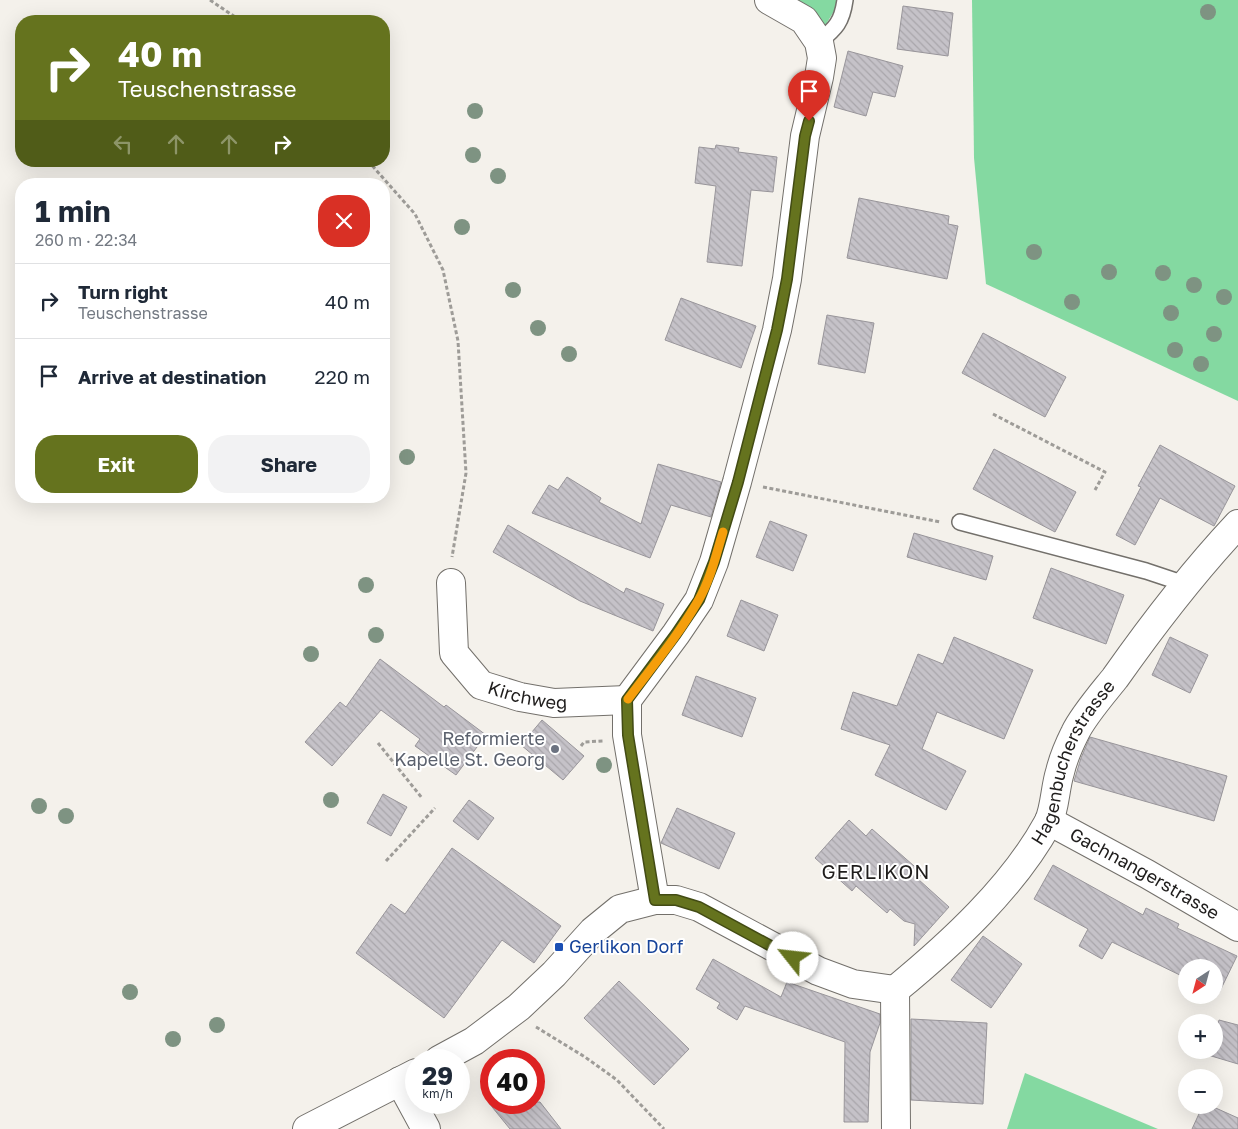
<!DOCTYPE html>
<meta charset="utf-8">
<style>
body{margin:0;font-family:"Golos Text",sans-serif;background:#f2f2f3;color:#1f2937;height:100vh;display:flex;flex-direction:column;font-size:19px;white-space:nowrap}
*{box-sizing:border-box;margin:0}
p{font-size:16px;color:#747a83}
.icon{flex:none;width:28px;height:28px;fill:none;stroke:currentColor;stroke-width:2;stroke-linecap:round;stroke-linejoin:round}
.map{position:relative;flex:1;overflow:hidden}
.panel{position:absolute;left:15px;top:178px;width:375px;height:325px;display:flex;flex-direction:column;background:#fff;border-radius:20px;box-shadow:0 5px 20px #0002}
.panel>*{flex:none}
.guide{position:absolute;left:15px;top:15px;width:375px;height:152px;border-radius:20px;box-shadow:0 5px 20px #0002;background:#65731e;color:#fff;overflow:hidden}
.needle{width:32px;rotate:216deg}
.controls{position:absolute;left:1178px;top:959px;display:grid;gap:10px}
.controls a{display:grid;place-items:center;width:45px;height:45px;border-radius:50%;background:#fff;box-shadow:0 5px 20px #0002;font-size:25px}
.speed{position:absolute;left:405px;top:1049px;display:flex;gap:10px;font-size:25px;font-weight:700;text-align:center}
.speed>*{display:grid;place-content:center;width:65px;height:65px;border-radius:50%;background:#fff;box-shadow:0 5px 20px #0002;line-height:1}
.speed small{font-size:12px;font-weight:400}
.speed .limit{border:8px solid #d22;background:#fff;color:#111}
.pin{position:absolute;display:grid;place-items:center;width:42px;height:42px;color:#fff;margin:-51px -21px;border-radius:50% 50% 50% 0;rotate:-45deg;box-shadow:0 0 5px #0007}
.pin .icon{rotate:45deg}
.me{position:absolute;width:55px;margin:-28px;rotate:299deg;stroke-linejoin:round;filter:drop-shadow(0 0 4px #0008)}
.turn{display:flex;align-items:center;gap:18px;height:105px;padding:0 20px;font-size:22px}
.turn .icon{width:65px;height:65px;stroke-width:2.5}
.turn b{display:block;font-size:35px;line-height:42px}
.lanes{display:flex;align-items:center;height:48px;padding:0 20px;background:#0003;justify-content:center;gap:25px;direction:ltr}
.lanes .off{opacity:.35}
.round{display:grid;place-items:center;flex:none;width:52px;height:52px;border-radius:20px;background:#f2f2f3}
.head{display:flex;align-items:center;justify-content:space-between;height:85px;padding:0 20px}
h1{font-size:30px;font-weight:700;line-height:38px}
.action{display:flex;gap:10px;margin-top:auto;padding:10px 20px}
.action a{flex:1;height:58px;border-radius:20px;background:#65731e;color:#fff;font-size:20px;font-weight:700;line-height:58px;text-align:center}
.action a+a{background:#f2f2f3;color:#1f2937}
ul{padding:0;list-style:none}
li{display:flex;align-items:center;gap:15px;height:75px;padding:0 20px;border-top:1px solid #e0e1e3}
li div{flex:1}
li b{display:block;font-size:19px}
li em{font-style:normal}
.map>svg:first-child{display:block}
.grass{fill:#84d9a1}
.building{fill:url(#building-back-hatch);stroke:#98959a}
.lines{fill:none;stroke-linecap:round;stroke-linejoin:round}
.service-casing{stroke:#73706b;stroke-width:18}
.minor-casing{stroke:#73706b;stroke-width:30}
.tertiary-casing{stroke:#73706b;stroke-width:30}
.path{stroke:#9e9c98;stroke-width:3;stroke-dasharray:4 2.5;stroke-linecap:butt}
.service{stroke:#fff;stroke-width:15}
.minor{stroke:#fff;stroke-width:28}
.tertiary{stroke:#fff;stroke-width:28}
.tree{fill:#7e9382}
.route-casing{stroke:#424b14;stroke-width:12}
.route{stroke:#65731e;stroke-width:9}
.slow{stroke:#f59e0b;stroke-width:9}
.worship-dot{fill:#6b7280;stroke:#fff;stroke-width:2}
.transit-dot{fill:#1a4fb4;stroke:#fff;stroke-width:2}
.labels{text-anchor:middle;stroke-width:4;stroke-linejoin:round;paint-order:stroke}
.street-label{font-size:18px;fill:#1f1d1c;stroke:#fff}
.worship-label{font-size:18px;fill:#5b616d;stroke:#fff;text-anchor:end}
.transit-label{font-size:18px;fill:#164399;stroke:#fff;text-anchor:start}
.quarter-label{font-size:20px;letter-spacing:1px;fill:#1f1d1c;stroke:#fff}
</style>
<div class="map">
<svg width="1238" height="1129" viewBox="0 0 1238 1129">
<defs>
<pattern id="building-back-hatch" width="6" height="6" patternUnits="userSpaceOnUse" patternTransform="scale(1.25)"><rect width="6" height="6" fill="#c5c2c8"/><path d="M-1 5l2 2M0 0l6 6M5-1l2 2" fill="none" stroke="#a9a6ab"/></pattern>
</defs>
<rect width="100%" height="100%" fill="#f4f1eb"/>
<g class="grass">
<path d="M779 0H838L837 6 825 26Z"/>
<path d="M972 0H1238V401L986 284 974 158Z"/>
<path d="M1025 1073 1158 1129H1007Z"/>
</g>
<g class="building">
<path d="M903 6 953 13 948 56 897 49Z"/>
<path d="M848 51 903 66 895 97 873 92 866 116 834 107Z"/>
<path d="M716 145 739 148 738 152 777 157 773 192 751 190 742 266 707 262 716 186 695 183 699 147 715 149Z"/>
<path d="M859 198 949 216 948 224 958 226 947 279 847 258Z"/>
<path d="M681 298 756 326 741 368 665 340Z"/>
<path d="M827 315 874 323 865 373 818 364Z"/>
<path d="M983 333 1066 377 1045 417 962 373Z"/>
<path d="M1160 445 1235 486 1214 526 1160 498 1135 545 1116 535 1141 487 1138 486Z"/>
<path d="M994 449 1076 492 1055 532 973 489Z"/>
<path d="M658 464 721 482 711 517 671 505 650 558 532 513 549 485 558 490 567 477 601 498 599 502 641 524Z"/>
<path d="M770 521 807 535 793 571 756 557Z"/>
<path d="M508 525 624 593 626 588 664 604 653 631 580 601 493 552Z"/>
<path d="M914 533 993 556 986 580 907 557Z"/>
<path d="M1051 568 1124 595 1106 644 1033 618Z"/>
<path d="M741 600 778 615 764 651 727 636Z"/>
<path d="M954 637 1033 670 1004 739 937 712 922 749 966 771 946 810 875 775 890 745 841 729 853 692 897 706 918 654 943 664Z"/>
<path d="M1170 637 1208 655 1190 693 1152 675Z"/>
<path d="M380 659 444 707 446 705 486 735 456 775 415 746 420 739 381 710 332 766 305 742 340 702 346 707Z"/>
<path d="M696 676 756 698 742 737 682 715Z"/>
<path d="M542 720 584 756 563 780 521 745Z"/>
<path d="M1090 737 1227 776 1214 821 1074 781 1081 758Z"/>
<path d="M383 794 407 807 391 836 367 823Z"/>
<path d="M469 800 494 818 478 840 453 821Z"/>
<path d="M677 808 735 833 719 869 661 843Z"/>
<path d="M849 820 866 836 872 829 922 873 918 879 949 907 914 946 915 924 904 921 890 909 887 913 856 886 852 891 815 858Z"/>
<path d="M452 848 561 926 534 963 502 940 444 1018 356 953 391 904 405 914Z"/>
<path d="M1053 865 1143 915 1146 908 1179 924 1177 928 1237 956 1219 993 1214 990V968H1186V978L1112 942 1102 959 1079 946 1088 929 1034 899Z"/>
<path d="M983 936 1022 964 991 1008 951 980Z"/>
<path d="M713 959 781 997 787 982 880 1014V1023L870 1052 868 1122H844L845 1042 745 1006 737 1020 717 1008 720 1003 696 989Z"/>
<path d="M619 981 689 1049 654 1085 584 1018Z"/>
<path d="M911 1019 987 1023 983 1104 911 1100Z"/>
<path d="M1219 1020 1238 1025V1064L1208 1055 1210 1050H1214V1038Z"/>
<path d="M488 1102H540L561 1129H510Z"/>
<path d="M1203 1105H1209L1238 1118V1129H1192Z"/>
</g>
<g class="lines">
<defs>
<g id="service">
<path d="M819 42C836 28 842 22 845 0"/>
<path d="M960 522 1146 571 1185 584"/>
</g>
<g id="minor">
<path id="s1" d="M451 583 454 653 481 685 520 697 554 703 627 700"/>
<path id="s2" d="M1049 821 1147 874 1238 927"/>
<path d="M655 900 627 735V700L676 634 699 600 714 562 737 482 777 330 787 279 805 136 819 77 822 58 819 42 804 20 769 0"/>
<path d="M400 1081 426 1129"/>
</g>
<g id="tertiary">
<path id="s3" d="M895 990C951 944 1013 887 1048 823 1055 810 1055 787 1060 772 1063 759 1069 745 1075 733 1083 716 1103 693 1115 678 1153 624 1193 572 1238 524"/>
<path d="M895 990 896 1129"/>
<path d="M439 1060 474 1041 519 1007 554 974 593 931 620 909 655 900H676L699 907 818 971 853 984 895 990"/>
<path d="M307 1129 416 1073"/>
</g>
</defs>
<use href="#service" class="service-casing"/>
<use href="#minor" class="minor-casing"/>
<use href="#tertiary" class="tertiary-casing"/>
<g class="path">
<path d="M210 0 241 21"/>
<path d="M368 161 415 214 443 270 458 341 466 473 452 557"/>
<path d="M993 414 1105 472 1095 490"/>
<path d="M763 487 940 522"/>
<path d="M378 743 422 798"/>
<path d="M581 746 584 742 603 741"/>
<path d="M386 861 435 808"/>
<path d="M536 1027 585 1057 617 1080 664 1129"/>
</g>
<use href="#service" class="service"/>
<use href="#minor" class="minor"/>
<use href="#tertiary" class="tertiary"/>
</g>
<g class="tree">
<circle cx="1208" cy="12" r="8"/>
<circle cx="475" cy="111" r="8"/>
<circle cx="473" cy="155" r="8"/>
<circle cx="498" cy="176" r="8"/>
<circle cx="462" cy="227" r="8"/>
<circle cx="1034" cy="252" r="8"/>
<circle cx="1109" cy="272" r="8"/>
<circle cx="1163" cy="273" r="8"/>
<circle cx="1194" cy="285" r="8"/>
<circle cx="513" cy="290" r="8"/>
<circle cx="1224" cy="297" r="8"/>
<circle cx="1072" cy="302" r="8"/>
<circle cx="1171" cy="313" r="8"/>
<circle cx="538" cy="328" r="8"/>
<circle cx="1214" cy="334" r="8"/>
<circle cx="1175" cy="350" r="8"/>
<circle cx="569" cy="354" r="8"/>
<circle cx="1201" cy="364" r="8"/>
<circle cx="407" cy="457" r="8"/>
<circle cx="366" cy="585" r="8"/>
<circle cx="376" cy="635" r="8"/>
<circle cx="311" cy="654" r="8"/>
<circle cx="604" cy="765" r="8"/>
<circle cx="331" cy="800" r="8"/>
<circle cx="39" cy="806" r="8"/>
<circle cx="66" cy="816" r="8"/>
<circle cx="130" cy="992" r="8"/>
<circle cx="217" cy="1025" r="8"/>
<circle cx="173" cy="1039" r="8"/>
</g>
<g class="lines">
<defs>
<path id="route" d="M793 958 699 907 676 900H655L628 735 627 700 676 634 699 600 714 562 738 482 777 330 787 279 805 136 809 121"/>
</defs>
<use href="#route" class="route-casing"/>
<use href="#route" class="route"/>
<path class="slow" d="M628 699C652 667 678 636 698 601 710 581 716 555 723 532"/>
</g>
<circle class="worship-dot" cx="555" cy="749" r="5"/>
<rect class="transit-dot" x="554" y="942" width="10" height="10" rx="2.5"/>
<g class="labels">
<g class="street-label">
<text dy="6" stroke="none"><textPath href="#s1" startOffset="160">Kirchweg</textPath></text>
<text dy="6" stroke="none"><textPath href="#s3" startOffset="294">Hagenbucherstrasse</textPath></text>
<text dy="6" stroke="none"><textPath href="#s2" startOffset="109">Gachnangerstrasse</textPath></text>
</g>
<g class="worship-label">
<text x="545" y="745">Reformierte<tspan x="545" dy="21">Kapelle St. Georg</tspan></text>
</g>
<g class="transit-label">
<text x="569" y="953">Gerlikon Dorf</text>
</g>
<g class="quarter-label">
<text x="876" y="879">GERLIKON</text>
</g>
</g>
</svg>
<div class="controls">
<a><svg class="needle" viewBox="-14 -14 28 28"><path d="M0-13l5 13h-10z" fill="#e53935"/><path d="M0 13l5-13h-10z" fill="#747a83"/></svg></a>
<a>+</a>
<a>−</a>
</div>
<div class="speed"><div>29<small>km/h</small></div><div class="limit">40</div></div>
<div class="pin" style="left:809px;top:121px;background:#d93025"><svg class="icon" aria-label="arrive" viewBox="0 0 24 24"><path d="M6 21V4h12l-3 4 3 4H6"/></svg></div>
<svg class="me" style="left:793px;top:958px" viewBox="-20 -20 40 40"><circle r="19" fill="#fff"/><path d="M0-13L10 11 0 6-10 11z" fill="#65731e"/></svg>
<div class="guide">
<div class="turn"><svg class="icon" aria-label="right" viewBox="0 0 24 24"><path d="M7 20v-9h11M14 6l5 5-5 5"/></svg><div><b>40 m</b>Teuschenstrasse</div></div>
<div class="lanes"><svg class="icon off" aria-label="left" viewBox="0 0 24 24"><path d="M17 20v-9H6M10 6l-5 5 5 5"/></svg><svg class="icon off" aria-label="ahead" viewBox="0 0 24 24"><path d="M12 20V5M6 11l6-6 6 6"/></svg><svg class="icon off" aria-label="ahead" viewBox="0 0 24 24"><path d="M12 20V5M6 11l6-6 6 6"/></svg><svg class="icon" aria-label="right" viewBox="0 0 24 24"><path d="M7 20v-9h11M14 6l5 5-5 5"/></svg></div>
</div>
<section class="panel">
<div class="head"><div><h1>1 min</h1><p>260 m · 22:34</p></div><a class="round" style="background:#d93025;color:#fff"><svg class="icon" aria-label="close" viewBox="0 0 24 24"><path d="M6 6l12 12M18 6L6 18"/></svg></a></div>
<ul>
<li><svg class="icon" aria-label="right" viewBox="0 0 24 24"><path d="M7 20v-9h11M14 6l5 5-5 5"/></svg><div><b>Turn right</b><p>Teuschenstrasse</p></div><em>40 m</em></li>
<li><svg class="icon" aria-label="arrive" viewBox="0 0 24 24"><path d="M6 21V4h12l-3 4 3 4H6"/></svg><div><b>Arrive at destination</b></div><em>220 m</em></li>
</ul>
<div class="action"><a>Exit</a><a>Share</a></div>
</section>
</div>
